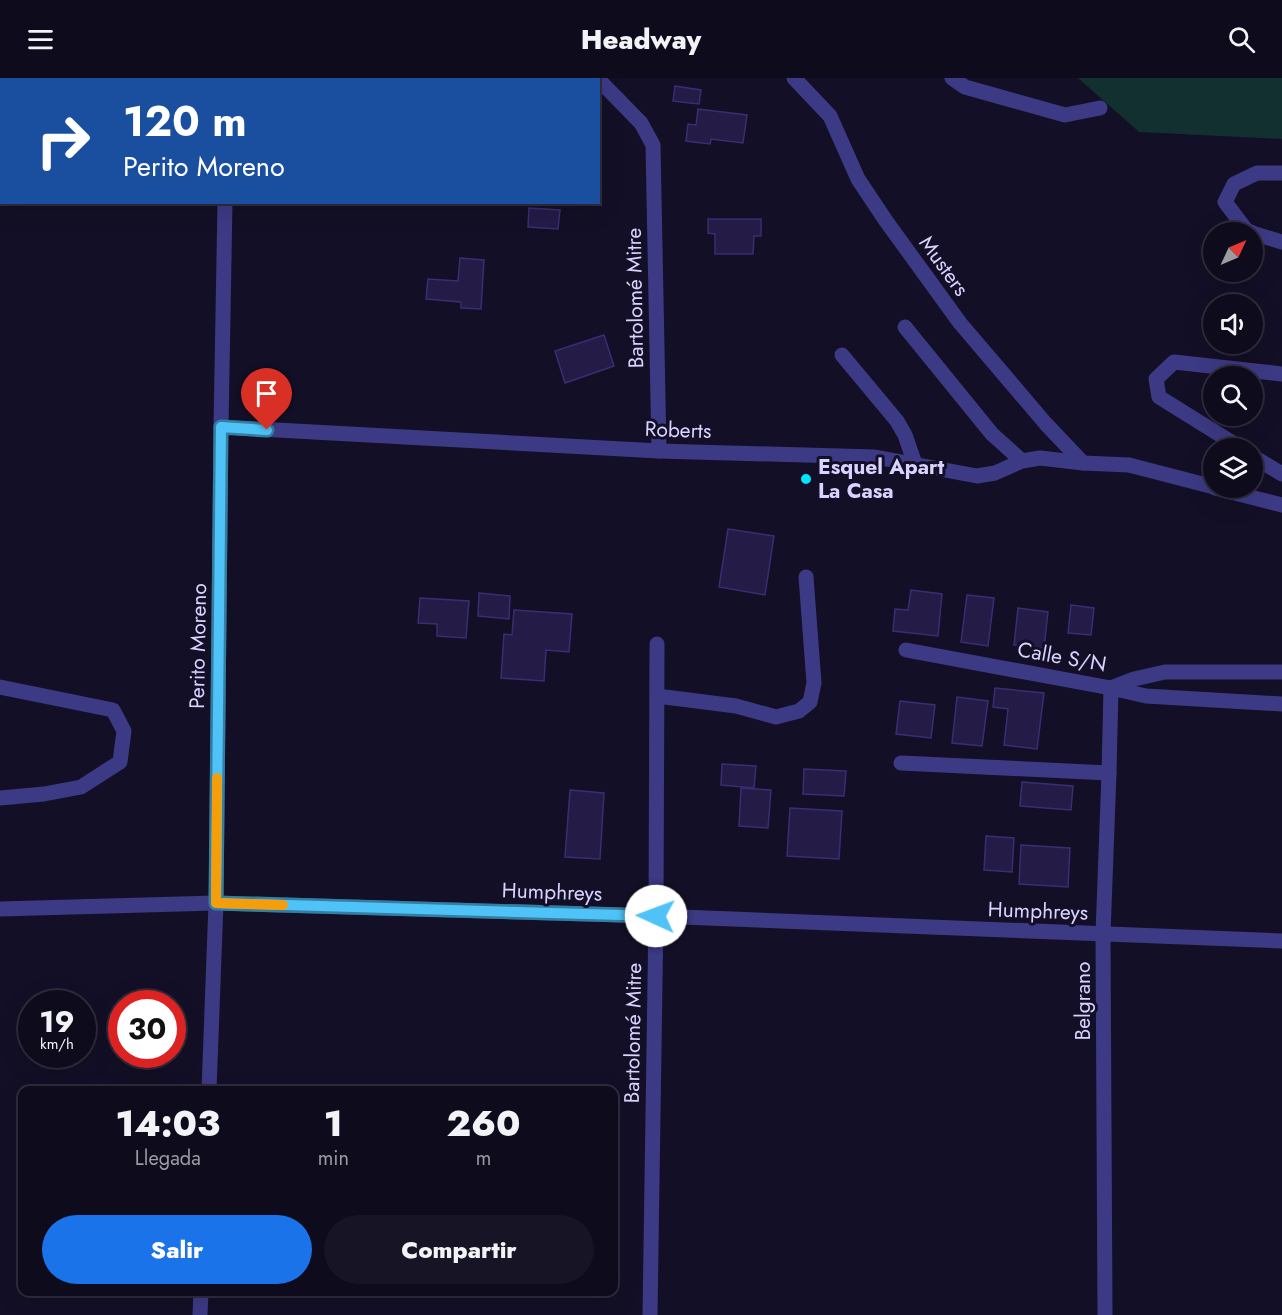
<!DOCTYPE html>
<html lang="es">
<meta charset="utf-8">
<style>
body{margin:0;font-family:Jost,sans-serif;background:#171425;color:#f1f3f6;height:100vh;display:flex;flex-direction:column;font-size:22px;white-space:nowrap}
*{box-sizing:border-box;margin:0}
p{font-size:20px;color:#9b9ba3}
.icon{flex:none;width:33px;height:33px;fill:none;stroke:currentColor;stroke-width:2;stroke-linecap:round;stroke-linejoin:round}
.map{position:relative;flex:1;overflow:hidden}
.drawer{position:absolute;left:18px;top:1008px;width:600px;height:210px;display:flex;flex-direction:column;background:#0e0b1c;border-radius:12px;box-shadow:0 6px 24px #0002,0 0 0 2px #2e2b3b}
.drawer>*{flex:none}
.hud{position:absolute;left:0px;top:0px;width:600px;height:126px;box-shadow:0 6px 24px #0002,0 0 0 2px #2e2b3b;background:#1a4fa0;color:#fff;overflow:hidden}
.needle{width:39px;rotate:46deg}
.tools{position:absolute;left:1203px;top:144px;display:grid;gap:12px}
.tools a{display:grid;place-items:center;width:60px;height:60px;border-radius:50%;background:#0e0b1c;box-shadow:0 6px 24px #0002,0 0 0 2px #2e2b3b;font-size:30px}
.speed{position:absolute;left:18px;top:912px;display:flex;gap:12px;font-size:30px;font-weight:700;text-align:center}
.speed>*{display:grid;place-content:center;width:78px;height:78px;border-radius:50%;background:#0e0b1c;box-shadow:0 6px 24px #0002,0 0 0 2px #2e2b3b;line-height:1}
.speed small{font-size:15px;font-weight:400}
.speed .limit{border:9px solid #d22;background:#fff;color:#111}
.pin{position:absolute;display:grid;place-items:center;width:51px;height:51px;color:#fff;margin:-62px -26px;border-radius:50% 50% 50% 0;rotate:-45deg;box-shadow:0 0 6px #0007}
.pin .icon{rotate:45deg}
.me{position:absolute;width:66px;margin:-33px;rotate:272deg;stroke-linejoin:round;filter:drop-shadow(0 0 4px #0008)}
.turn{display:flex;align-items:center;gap:21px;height:126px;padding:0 24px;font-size:27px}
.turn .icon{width:78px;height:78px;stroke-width:2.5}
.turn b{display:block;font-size:42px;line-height:51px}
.eta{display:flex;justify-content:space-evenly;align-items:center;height:102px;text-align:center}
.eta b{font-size:36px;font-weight:800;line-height:42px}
.button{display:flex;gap:12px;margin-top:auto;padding:12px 24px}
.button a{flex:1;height:69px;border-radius:36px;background:#1a73e8;color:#fff;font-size:24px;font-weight:800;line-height:69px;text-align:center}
.button a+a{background:#171425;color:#f1f3f6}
header{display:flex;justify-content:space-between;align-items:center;height:78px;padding:0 24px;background:#0e0b1c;font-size:27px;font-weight:800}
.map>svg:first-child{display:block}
.green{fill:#12302f}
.building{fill:#241b47;stroke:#3b2d73;stroke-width:1.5}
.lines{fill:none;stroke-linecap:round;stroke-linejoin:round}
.service{stroke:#3d3a85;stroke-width:15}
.minor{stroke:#3d3a85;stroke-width:15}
.route-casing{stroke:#337fa1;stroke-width:15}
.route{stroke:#4fc3f7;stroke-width:10}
.slow{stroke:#f59e0b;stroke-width:10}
.poi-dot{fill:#00e5ff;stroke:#130f26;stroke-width:2}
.labels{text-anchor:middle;stroke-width:6;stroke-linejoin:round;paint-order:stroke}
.street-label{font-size:21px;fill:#d9d4ff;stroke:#130f26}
.poi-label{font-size:21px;font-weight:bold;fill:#d9d4ff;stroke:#130f26;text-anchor:start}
</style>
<header><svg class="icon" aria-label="menu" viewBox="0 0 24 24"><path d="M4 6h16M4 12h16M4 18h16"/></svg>Headway<svg class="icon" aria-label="search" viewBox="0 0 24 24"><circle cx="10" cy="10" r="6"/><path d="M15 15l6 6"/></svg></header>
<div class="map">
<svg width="1282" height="1237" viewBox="0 0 1282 1237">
<rect width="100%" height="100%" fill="#130f26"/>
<path class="green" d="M1078 0H1282V61L1139 54Z"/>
<g class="building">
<path d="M675 8 701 12 699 26 673 23Z"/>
<path d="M698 31 747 37 743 65 711 61 710 66 686 63 688 46 696 47Z"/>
<path d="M529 130 560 132 558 151 528 149Z"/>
<path d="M708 141H761V158H754L753 176H715V156L708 155Z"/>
<path d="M460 180 484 182 481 231 461 230V224L426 221 428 201 458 203Z"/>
<path d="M604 257 614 288 565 305 555 273Z"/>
<path d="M728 451 774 458 765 517 719 509Z"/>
<path d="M911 512 942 516 938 558 893 553 895 531 908 532Z"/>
<path d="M479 515 510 518 509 541 478 538Z"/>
<path d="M967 517 994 520 988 568 961 564Z"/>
<path d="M420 520 469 523 466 560 437 558V546L418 545Z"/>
<path d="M1071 527 1094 530 1091 557 1068 555Z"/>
<path d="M1018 530 1048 534 1044 570 1014 567Z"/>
<path d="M514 532 572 536 569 574 546 572 544 603 501 600 504 556 512 557Z"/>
<path d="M995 610 1044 615 1037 671 1004 667 1008 631 993 629Z"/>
<path d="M957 619 988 623 982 668 952 665Z"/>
<path d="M900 623 935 627 931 660 896 656Z"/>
<path d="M722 686 756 688 754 710 721 707Z"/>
<path d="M804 691 846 693 844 718 803 716Z"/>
<path d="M1022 704 1073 708 1071 732 1020 728Z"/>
<path d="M741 710 771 712 768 750 739 748Z"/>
<path d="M570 712 604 715 600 781 565 779Z"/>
<path d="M790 730 842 733 839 781 787 778Z"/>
<path d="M986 758 1014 760 1012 794 984 792Z"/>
<path d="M1021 767 1070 770 1068 809 1019 806Z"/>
</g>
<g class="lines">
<g class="service">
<path d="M1251 154 1247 153 1225 124 1234 106 1257 95H1282"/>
<path d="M1252 155 1282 164"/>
<path d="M1241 370 1159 319 1156 301 1174 284 1282 296"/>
<path d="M1252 378 1282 396"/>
<path d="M1129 387 1214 409"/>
<path d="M1215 410 1282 427"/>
<path d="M0 609 113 632 124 653 120 684 81 709 44 716 0 720"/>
<path d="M657 618 736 628 776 639 799 633 810 624 814 605 806 499"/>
</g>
<g class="minor">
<path d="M597 0 641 45 653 67 659 373"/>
<path d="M794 0 830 38 858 101 886 143 960 245 1046 346 1083 385"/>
<path d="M952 0 965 9 1065 37 1100 30"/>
<path d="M227 2V0"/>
<path d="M905 249 992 356 1022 383"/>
<path d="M842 277 897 343 905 357 915 386"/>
<path d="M221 349 659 373 875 379 977 398 995 395 1022 383 1040 380 1083 385 1129 387"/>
<path d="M906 572 1111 610 1134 601 1165 594H1282"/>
<path d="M901 685 1109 695"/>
<path d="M0 831 216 825 656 838 1282 863"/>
<path d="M209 1012 216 825 221 349 225 124"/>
<path d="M200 1237 201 1214"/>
<path d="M650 1237 656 838 657 566"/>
<path d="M1105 1237 1103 856 1109 695 1111 610 1146 618 1282 626"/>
</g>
</g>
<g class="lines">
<defs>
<path id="route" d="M267 352 221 349 216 825 656 838"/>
</defs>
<use href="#route" class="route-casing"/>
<use href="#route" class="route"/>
<path class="slow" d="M217 700 216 825 283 827"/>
</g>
<circle class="poi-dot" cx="806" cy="401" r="6"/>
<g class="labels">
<g class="street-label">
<text transform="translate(944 188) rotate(54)" y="7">Musters</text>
<text transform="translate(635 220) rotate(-91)" y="7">Bartolomé Mitre</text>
<text transform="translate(678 352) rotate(2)" y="7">Roberts</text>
<text transform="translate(198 568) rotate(-89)" y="7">Perito Moreno</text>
<text transform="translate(1062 579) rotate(10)" y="7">Calle S/N</text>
<text transform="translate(552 814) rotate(2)" y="7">Humphreys</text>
<text transform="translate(1038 833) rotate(2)" y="7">Humphreys</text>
<text transform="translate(1083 923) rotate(-90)" y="7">Belgrano</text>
<text transform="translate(633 955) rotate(-89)" y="7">Bartolomé Mitre</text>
</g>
<g class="poi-label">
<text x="818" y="396">Esquel Apart<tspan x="818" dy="24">La Casa</tspan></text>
</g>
</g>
</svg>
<div class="tools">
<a><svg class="needle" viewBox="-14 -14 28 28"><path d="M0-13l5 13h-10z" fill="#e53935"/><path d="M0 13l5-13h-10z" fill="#9b9ba3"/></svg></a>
<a><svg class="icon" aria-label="sound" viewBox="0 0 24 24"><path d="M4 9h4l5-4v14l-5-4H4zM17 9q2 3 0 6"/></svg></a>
<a><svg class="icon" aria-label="search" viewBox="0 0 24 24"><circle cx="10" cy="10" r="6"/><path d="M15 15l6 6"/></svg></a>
<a><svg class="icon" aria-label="layers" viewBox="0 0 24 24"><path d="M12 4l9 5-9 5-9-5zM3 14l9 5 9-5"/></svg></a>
</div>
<div class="speed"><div>19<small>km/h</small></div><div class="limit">30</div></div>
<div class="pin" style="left:267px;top:352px;background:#d93025"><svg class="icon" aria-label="arrive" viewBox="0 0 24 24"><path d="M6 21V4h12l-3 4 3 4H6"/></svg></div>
<svg class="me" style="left:656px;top:838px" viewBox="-20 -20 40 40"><circle r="19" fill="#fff"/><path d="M0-13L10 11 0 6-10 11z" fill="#4fc3f7"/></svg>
<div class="hud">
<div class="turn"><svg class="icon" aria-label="right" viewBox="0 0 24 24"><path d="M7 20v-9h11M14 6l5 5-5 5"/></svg><div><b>120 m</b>Perito Moreno</div></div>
</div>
<section class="drawer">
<div class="eta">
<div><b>14:03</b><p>Llegada</p></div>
<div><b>1</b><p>min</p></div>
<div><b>260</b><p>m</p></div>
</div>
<div class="button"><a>Salir</a><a>Compartir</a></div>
</section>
</div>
